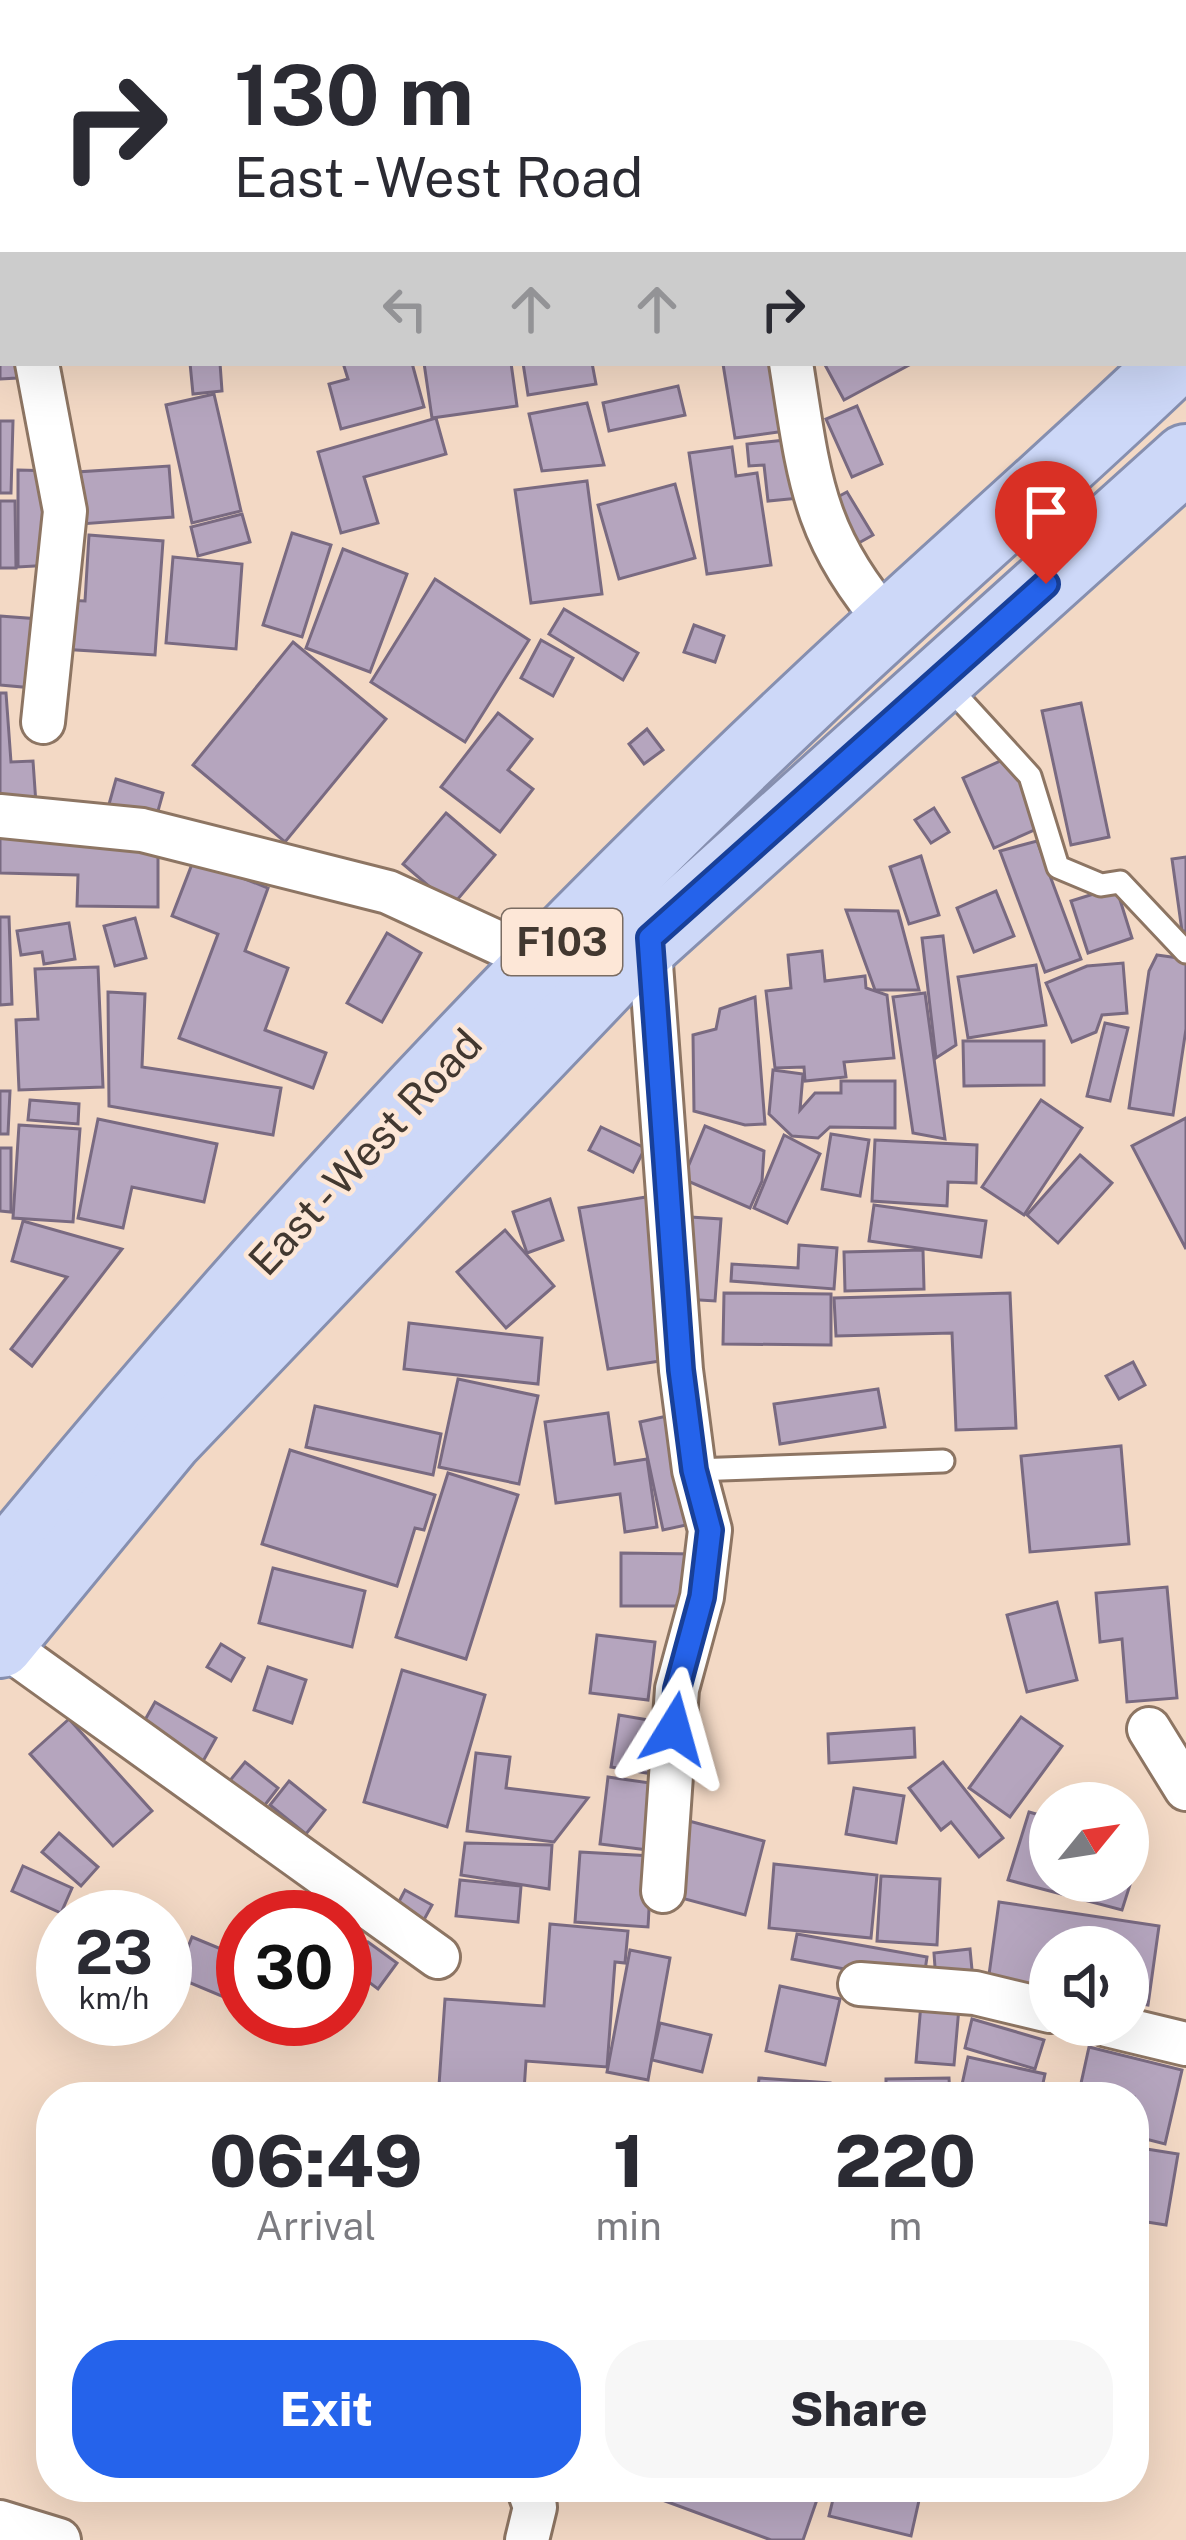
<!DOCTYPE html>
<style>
body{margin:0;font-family:"Public Sans",sans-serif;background:#f7f7f7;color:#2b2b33;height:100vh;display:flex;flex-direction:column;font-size:45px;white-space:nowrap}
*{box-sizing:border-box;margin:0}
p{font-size:39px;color:#7c7c81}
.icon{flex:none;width:66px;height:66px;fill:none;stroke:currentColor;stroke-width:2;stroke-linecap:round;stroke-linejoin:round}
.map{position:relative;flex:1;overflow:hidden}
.drawer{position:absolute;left:36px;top:2082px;width:1113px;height:420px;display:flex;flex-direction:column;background:#fff;border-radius:48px;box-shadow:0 12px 48px #0002}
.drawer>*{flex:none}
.hud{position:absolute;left:0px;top:0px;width:1188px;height:366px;box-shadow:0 12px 48px #0002;background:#fff;color:#2b2b33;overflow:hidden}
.needle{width:78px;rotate:60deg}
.controls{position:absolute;left:1029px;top:1782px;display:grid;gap:24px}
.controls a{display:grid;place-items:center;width:120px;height:120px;border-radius:50%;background:#fff;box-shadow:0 12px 48px #0002;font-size:60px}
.speed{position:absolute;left:36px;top:1890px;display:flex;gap:24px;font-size:60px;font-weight:700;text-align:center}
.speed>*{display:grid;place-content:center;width:156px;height:156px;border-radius:50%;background:#fff;box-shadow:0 12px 48px #0002;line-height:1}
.speed small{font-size:30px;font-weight:400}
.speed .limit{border:18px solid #d22;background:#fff;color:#111}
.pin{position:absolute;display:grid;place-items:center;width:102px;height:102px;color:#fff;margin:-123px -51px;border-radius:50% 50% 50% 0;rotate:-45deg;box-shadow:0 0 12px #0007}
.pin .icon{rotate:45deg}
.me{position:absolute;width:132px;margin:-66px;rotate:8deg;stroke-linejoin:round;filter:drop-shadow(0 0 9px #0008)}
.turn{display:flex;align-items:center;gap:42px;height:252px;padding:0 36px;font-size:54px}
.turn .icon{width:156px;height:156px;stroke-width:2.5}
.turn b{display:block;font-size:84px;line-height:102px}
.lanes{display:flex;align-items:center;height:114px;padding:0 36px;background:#0003;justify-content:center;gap:60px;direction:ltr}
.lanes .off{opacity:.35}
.eta{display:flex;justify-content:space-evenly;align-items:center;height:204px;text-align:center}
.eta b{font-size:72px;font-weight:800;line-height:84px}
.cta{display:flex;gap:24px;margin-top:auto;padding:24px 36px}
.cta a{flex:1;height:138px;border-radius:48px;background:#2563eb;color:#fff;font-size:48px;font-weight:800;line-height:138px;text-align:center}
.cta a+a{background:#f7f7f7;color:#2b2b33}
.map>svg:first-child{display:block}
.building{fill:#b5a5be;stroke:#796a81;stroke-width:3}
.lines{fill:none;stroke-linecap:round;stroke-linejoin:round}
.lane-casing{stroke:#8d7563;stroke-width:27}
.street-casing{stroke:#8d7563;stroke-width:48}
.primary-casing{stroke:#868faf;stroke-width:72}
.lane{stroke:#fff;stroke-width:21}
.street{stroke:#fff;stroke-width:42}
.primary{stroke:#cdd8f8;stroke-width:66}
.route-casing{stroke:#184099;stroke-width:30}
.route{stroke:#2563eb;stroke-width:21}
.labels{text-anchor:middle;stroke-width:9;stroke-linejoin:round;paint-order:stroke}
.shield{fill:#fde7d7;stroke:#7a6c62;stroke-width:3}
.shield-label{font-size:39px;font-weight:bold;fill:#423830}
.street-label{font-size:42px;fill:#423830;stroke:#fde7d7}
</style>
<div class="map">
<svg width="1186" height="2540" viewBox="0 0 1186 2540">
<rect width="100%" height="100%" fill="#f3d9c5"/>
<g class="building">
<path d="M0 300 3 363H17V378L0 379Z"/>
<path d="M190 363H220L222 391 193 394Z"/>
<path d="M343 363H412L424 407 341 429 329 384 348 379Z"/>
<path d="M424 363H511L517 406 432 418Z"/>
<path d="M523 363H592L596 384 528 395Z"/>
<path d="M784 363 793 430 735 438 723 364Z"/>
<path d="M824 363H913L844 400Z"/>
<path d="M678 386 685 415 609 431 603 403Z"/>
<path d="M214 394 241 511 192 523 166 405Z"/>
<path d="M587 403 604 465 542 471 529 414Z"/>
<path d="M857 406 882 464 852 477 826 419Z"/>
<path d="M436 418 446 454 364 477 378 523 341 533 318 452Z"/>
<path d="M0 421H13L11 493H0Z"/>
<path d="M795 439 800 498 768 501 764 465 749 466 747 444Z"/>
<path d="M732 447 736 476 757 473 771 565 707 574 689 453Z"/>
<path d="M169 466 173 517 81 524 77 472Z"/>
<path d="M18 470 53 471 52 565 18 567Z"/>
<path d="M587 481 602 594 531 603 515 490Z"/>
<path d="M675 484 695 558 619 579 598 505Z"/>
<path d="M847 492 873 535 855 545 830 501Z"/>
<path d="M0 501H15L16 568H0Z"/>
<path d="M242 514 250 542 198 556 191 527Z"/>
<path d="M292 533 331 545 302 637 263 625Z"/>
<path d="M89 535 163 541 155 655 61 649 64 600 85 601Z"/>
<path d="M343 549 407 574 370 672 306 648Z"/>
<path d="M173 557 242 564 236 649 166 643Z"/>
<path d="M435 579 529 640 465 742 371 682Z"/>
<path d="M564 609 638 653 623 680 549 634Z"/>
<path d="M0 616 39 619 34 688 0 685Z"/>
<path d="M694 625 724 636 715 662 684 652Z"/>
<path d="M541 640 573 658 553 696 521 678Z"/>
<path d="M293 642 386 719 285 842 193 765Z"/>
<path d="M0 693H6L11 762 33 761 36 804 0 807Z"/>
<path d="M1081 703 1109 837 1071 845 1042 711Z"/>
<path d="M498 713 532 739 508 770 533 789 500 832 441 787Z"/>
<path d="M647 729 663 750 644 764 629 744Z"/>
<path d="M1009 757 1041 827 994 848 963 778Z"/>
<path d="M116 779 163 793 153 829 106 815Z"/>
<path d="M934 808 949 832 931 843 915 820Z"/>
<path d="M446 813 495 855 452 906 403 864Z"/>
<path d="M0 837 158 839V907L77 906 78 875 0 873Z"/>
<path d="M1037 841 1081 959 1045 972 1000 851Z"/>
<path d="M921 856 939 915 909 924 890 867Z"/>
<path d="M1186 857V931H1182L1172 859Z"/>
<path d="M194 859 268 888 245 951 288 968 265 1030 326 1053 313 1088 179 1038 218 934 172 916Z"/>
<path d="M1116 887 1132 938 1088 953 1071 901Z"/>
<path d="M996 891 1014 936 974 952 957 908Z"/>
<path d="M846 910 898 911 919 990H875Z"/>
<path d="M0 917H9L12 1004 0 1005Z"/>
<path d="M135 918 146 958 115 966 104 926Z"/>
<path d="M69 923 75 959 44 964 42 952 21 955 17 931Z"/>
<path d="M387 933 421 953 382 1022 347 1003Z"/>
<path d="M943 936 956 1045 936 1058 922 938Z"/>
<path d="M822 951 825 981 865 976 866 988 887 995 894 1058 844 1062 846 1077 805 1081 804 1067 775 1068 766 991 791 988 788 955Z"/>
<path d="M1157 955 1186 959V1029L1173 1115 1129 1108 1149 971Z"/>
<path d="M1123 963 1127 1013 1102 1015 1096 1032 1072 1042 1046 983 1087 966Z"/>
<path d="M1036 965 1046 1025 968 1038 958 977Z"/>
<path d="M98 967 103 1087 19 1090 16 1020 38 1019 35 969Z"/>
<path d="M108 992 145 994 142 1067 281 1088 273 1135 109 1106Z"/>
<path d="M925 993 945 1139 913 1133 893 997Z"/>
<path d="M755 997 765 1124 745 1125 694 1111 693 1035 716 1029 720 1009Z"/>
<path d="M1105 1023 1128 1028 1110 1101 1087 1096Z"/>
<path d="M963 1041H1044V1085L964 1086Z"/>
<path d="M773 1070 803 1074 800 1110 815 1093H841V1081H895V1128L830 1127 818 1138 792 1136 769 1114Z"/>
<path d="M0 1091H10L8 1134H0Z"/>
<path d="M30 1100 79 1104 78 1124 28 1120Z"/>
<path d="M1041 1100 1082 1128 1024 1215 982 1187Z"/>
<path d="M1186 1118V1249L1132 1146Z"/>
<path d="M98 1119 217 1144 204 1202 132 1187 123 1228 78 1218Z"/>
<path d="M19 1125 80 1129 73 1222 13 1218Z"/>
<path d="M705 1126 764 1151 762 1181 750 1208 683 1179Z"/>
<path d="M601 1127 645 1148 633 1172 589 1150Z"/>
<path d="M831 1134 869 1140 860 1196 822 1189Z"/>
<path d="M784 1135 820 1154 787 1223 754 1208Z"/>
<path d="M875 1140 977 1145 976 1183 948 1182 947 1206 872 1201Z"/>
<path d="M0 1148H11V1212L0 1211Z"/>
<path d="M1080 1155 1112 1183 1058 1243 1027 1215Z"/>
<path d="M646 1197 673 1359 608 1369 579 1208Z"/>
<path d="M550 1199 563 1240 527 1253 513 1212Z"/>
<path d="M874 1205 986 1221 981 1257 869 1241Z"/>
<path d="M690 1217 721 1219 715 1301 684 1299Z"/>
<path d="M23 1221 122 1249 32 1366 11 1349 67 1277 12 1261Z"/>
<path d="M505 1230 554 1286 506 1328 457 1272Z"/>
<path d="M799 1245 837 1248 834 1289 731 1281 732 1264 798 1268Z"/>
<path d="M923 1250 924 1289 845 1291 844 1252Z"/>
<path d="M724 1293 831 1294V1345L723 1344Z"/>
<path d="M1010 1293 1016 1428 956 1430 952 1333 836 1336 834 1298Z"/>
<path d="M409 1323 542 1338 538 1384 404 1369Z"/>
<path d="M1133 1362 1145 1385 1119 1399 1106 1376Z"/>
<path d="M458 1379 538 1396 519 1484 439 1467Z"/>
<path d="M878 1389 885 1427 780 1444 774 1404Z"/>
<path d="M315 1406 441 1434 433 1475 306 1447Z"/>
<path d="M608 1413 615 1464 647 1459 657 1527 625 1532 620 1494 556 1503 545 1422Z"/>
<path d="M676 1414 700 1522 663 1530 640 1422Z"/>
<path d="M1121 1446 1129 1544 1030 1552 1021 1456Z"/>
<path d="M290 1450 435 1495 424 1530 415 1528 397 1586 262 1544Z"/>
<path d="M448 1473 518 1495 466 1659 396 1637Z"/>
<path d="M621 1553 697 1554V1606H621Z"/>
<path d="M273 1568 365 1591 352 1647 259 1623Z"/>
<path d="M1167 1587 1177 1698 1127 1702 1122 1639 1100 1642 1096 1593Z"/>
<path d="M1057 1602 1077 1680 1027 1692 1007 1615Z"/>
<path d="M597 1635 655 1642 648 1700 590 1693Z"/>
<path d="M221 1644 244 1658 231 1681 207 1667Z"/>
<path d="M268 1667 306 1680 292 1723 254 1710Z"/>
<path d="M402 1670 485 1695 447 1827 364 1802Z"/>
<path d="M155 1702 216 1738 197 1772 136 1736Z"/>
<path d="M619 1715 666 1723 658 1775 611 1767Z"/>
<path d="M1021 1717 1062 1746 1010 1817 969 1788Z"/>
<path d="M69 1719 152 1811 113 1846 30 1754Z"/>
<path d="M914 1728 915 1757 829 1763 828 1734Z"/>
<path d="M476 1753 510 1757 506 1788 588 1798 554 1842 467 1831Z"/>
<path d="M245 1762 278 1788 261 1810 228 1783Z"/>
<path d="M943 1762 1003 1838 979 1857 951 1822 941 1830 909 1788Z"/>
<path d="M608 1777 664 1785 656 1851 600 1844Z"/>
<path d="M289 1781 325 1810 306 1834 270 1805Z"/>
<path d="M854 1788 904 1796 896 1843 846 1834Z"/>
<path d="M1029 1812 1050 1818V1881H1128V1843L1142 1847 1122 1910 1008 1880Z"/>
<path d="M689 1821 764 1841 745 1915 670 1895Z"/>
<path d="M59 1833 98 1867 81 1886 42 1852Z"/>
<path d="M465 1843 552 1845 549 1889 461 1875Z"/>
<path d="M580 1852 652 1856 648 1927 575 1922Z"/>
<path d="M774 1864 877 1875 871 1938 769 1928Z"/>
<path d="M23 1866 72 1888 61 1913 12 1891Z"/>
<path d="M881 1876 940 1879 937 1945 877 1941Z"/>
<path d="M460 1880 521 1886 518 1922 456 1916Z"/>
<path d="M405 1890 432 1905 420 1927 393 1913Z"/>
<path d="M130 1896 162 1912 160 1917H120Z"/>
<path d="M999 1902 1159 1926 1148 2005 1128 2002V1947H1050V1991L988 1982Z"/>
<path d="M550 1924 628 1931 625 1963 615 1962 607 2067 526 2061 524 2091 439 2085 445 1999 544 2006Z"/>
<path d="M797 1934 927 1957 923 1984 792 1959Z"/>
<path d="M192 1937 243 1958V2005L176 1977Z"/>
<path d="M368 1942 397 1963 378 1989 350 1968Z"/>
<path d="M970 1949 973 1980 936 1982 934 1953Z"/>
<path d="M630 1950 670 1958 648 2080 607 2072Z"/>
<path d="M780 1986 840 1999 825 2065 766 2051Z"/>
<path d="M922 1992 960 1996 954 2065 916 2062Z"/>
<path d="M972 2019 1044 2040 1035 2069 965 2048Z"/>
<path d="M660 2023 711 2035 702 2072 652 2060Z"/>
<path d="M1089 2047 1182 2070 1165 2144 1134 2136V2097H1078Z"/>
<path d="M968 2057 1045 2074 1040 2097H999L961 2089Z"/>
<path d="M759 2078 830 2083 829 2097H757Z"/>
<path d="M949 2078 950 2097H886V2079Z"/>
<path d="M1134 2147 1178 2154 1166 2225 1134 2220Z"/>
<path d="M627 2487H808L820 2491 803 2540H771Z"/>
<path d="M836 2487H922L911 2536 829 2516Z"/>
</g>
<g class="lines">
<defs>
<g id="lane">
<path d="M945 683 1030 776 1058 867 1101 885 1120 882 1186 952"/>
<path d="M694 1470 943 1461"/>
</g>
<g id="street">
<path d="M568 0 569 3"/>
<path d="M1179 0 1181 3"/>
<path d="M0 244 3 251"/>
<path d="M37 363 65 511 43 722"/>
<path d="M791 363C809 476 812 536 890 625"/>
<path d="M0 816 142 830 388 892 542 963"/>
<path d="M649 937 681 1370 694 1470 710 1530 702 1597 677 1689 663 1891"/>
<path d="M1 1643 438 1957"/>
<path d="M1149 1729 1186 1789"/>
<path d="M860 1984 975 1993 1050 2011"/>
<path d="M1107 2025 1186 2044"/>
<path d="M0 2522 59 2540"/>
<path d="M527 2540 535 2507 528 2487"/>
</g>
<g id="primary">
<path d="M0 1568C250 1262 519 971 807 700 927 586 1053 478 1173 363"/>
<path d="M0 1644 168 1440 613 974 1186 458"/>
</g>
</defs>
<use href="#lane" class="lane-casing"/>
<use href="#street" class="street-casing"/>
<use href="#primary" class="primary-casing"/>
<use href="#lane" class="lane"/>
<use href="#street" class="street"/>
<use href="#primary" class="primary"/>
</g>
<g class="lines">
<defs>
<path id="route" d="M674 1729 677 1689 702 1597 710 1530 694 1470 681 1370 650 938 1046 584"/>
</defs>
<use href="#route" class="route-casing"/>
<use href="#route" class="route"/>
</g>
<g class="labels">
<rect class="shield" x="502" y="909" width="120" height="66" rx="9"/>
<g class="shield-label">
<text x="562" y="956">F103</text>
</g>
<g class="street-label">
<text transform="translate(365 1152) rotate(-47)" y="15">East - West Road</text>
</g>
</g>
</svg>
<div class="controls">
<a><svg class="needle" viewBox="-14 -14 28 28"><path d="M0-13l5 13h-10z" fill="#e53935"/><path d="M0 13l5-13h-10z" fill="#7c7c81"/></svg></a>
<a><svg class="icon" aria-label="sound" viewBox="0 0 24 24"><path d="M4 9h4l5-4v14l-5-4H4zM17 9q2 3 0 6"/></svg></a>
</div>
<div class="speed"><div>23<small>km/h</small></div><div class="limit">30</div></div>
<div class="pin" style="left:1046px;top:584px;background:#d93025"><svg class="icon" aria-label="arrive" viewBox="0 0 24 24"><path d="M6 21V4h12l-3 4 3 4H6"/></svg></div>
<svg class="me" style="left:674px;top:1729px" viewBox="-20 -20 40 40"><path d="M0-17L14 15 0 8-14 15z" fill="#2563eb" stroke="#fff" stroke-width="4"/></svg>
<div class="hud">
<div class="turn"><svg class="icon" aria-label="right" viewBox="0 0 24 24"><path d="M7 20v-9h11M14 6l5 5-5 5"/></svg><div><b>130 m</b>East - West Road</div></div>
<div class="lanes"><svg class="icon off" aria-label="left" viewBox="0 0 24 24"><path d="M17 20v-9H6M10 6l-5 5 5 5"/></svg><svg class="icon off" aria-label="ahead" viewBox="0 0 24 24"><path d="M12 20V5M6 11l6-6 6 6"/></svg><svg class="icon off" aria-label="ahead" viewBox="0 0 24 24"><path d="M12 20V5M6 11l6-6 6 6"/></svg><svg class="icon" aria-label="right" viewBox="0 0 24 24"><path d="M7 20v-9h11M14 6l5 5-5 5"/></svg></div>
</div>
<section class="drawer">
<div class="eta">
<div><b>06:49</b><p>Arrival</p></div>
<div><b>1</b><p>min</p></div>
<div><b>220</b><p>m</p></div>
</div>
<div class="cta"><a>Exit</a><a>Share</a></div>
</section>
</div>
